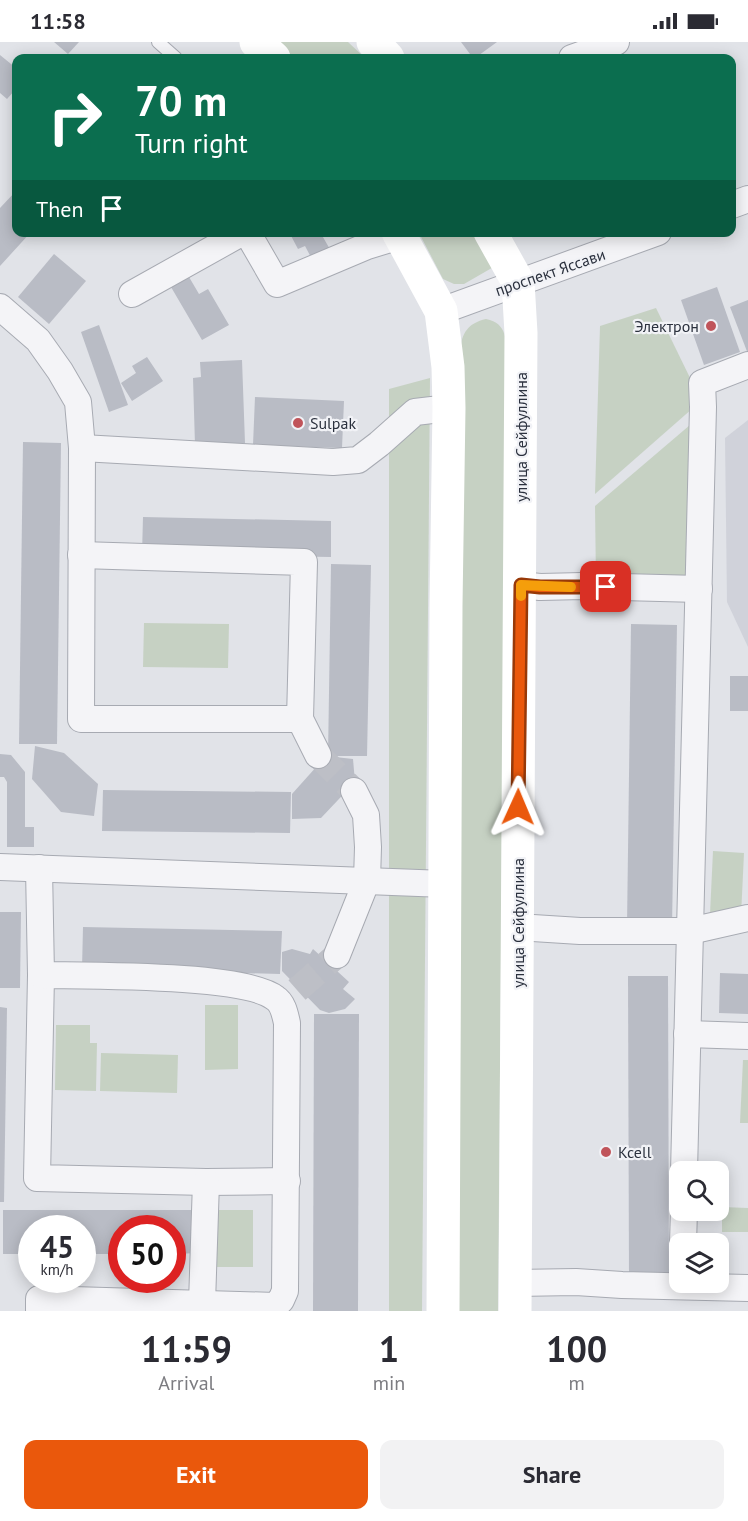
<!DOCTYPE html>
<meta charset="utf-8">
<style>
body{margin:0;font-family:"PT Sans",sans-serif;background:#f2f2f3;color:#2b2b33;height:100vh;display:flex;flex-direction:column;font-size:22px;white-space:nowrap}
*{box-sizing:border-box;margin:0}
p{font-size:20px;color:#7c7c81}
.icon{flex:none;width:33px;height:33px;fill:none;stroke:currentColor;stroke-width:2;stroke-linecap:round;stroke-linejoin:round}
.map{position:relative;height:1269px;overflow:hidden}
.panel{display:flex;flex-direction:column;background:#fff;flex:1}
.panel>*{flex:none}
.hud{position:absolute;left:12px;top:12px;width:724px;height:183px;border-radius:12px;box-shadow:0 3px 15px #0003;background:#0b6e4f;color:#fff;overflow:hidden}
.buttons{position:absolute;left:669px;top:1119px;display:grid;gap:12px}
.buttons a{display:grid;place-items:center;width:60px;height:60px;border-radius:12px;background:#fff;box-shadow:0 3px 15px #0003;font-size:30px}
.speed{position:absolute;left:18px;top:1173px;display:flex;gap:12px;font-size:30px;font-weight:700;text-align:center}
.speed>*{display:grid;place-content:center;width:78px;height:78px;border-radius:50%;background:#fff;box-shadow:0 3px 15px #0003;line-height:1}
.speed small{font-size:15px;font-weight:400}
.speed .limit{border:9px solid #d22;background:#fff;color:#111}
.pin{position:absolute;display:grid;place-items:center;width:51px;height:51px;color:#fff;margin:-26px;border-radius:12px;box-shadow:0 3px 9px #0006}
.me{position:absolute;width:66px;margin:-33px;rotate:1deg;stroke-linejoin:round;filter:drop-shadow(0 0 4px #0008)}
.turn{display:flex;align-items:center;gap:21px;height:126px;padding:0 24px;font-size:27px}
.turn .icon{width:78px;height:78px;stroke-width:2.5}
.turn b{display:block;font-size:42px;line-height:51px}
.then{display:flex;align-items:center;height:57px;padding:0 24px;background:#0003;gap:12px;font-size:22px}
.eta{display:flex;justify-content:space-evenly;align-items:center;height:102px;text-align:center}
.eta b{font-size:36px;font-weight:700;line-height:42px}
.button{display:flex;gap:12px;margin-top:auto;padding:12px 24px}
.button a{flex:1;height:69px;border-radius:12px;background:#ea580c;color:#fff;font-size:24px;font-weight:700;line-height:69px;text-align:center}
.button a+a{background:#f2f2f3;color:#2b2b33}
.status{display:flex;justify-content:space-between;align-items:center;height:42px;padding:0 30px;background:#fff;direction:ltr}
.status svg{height:16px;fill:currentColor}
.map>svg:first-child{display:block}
.built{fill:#d0d2da}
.green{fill:#c6d1c3}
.building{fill:#b9bcc5}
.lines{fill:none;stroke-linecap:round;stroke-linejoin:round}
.minor-tunnel{stroke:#bdbfc6;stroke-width:26;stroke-dasharray:26 13;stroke-linecap:butt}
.service-casing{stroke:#a7aab2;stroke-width:14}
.minor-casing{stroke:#a7aab2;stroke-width:28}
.service{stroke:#f4f4f7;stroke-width:12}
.minor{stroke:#f4f4f7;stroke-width:26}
.secondary{stroke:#fff;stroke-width:33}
.route-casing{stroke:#983908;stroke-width:15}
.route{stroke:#ea580c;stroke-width:10}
.slow{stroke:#f59e0b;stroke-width:10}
.poi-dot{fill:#c0545a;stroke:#f1f2f6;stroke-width:2}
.labels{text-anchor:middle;stroke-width:4.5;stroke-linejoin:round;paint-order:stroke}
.street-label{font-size:16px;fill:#2b313e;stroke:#f1f2f6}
.poi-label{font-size:16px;fill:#2b313e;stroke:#f1f2f6;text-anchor:start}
</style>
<div class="status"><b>11:58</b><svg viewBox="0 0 49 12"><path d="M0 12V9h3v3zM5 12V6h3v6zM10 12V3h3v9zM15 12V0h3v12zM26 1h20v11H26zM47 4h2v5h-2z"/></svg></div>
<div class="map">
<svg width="748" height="1269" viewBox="0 0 748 1269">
<rect width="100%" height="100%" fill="#e1e3e8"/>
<path class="built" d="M748 378V605L727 560 725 396Z"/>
<g class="green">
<path d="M272 0H348L365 16H292Z"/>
<path d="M419 191H478L497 223 464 242H454L443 237Z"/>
<path d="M656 266 693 342V366L595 452 600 284Z"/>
<path d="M486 277C508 281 506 300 508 319L504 552 498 1269H453L460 308C462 291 468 281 486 277Z"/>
<path d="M430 336 422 1269H389V347Z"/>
<path d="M690 383V539L596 540 595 464Z"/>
<path d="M144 581 229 582 228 626 143 625Z"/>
<path d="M713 809 744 811 741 874 710 872Z"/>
<path d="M205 963H238V1027L205 1028Z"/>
<path d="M56 983H90V1001H97L96 1049 55 1048Z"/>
<path d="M101 1011 178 1013 177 1051 100 1049Z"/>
<path d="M743 1018H748V1081H740Z"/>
<path d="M722 1165 748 1166V1190H722Z"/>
<rect x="217" y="1168" width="36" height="57"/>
</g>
<g class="building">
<path d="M54 0H79L68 12Z"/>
<path d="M461 0H497L475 16H473Z"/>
<path d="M0 13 16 26V49L15 48 7 57 0 51Z"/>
<path d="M16 149V190H31L0 224V166Z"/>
<path d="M289 190H320L331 209 313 219 305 204 298 207Z"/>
<path d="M54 212 86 239 49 282 18 255Z"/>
<path d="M189 235 199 252 208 247 229 283 202 298 171 245Z"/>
<path d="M717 245 740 310 704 323 681 258Z"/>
<path d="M748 258V312L730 265Z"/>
<path d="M99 283 128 363 109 370 81 290Z"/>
<path d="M147 315 163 339 132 359 121 341 136 331 132 324Z"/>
<path d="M242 318 245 401 195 403 193 336 201 335 200 320Z"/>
<path d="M255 355 344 359 342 406 253 403Z"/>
<path d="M23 400 61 401 57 702H19Z"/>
<path d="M143 475 331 479V515L142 512Z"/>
<path d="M331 522 371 523 367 714H328Z"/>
<path d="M631 582 677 583 672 885H627Z"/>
<rect x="730" y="634" width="18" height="35"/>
<path d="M35 704 64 711 98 742 94 774 61 770 32 737Z"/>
<path d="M0 712 11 713 25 730V785H34V805H7V740L4 735H0Z"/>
<path d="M326 714 353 717 355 740 321 776 292 777V752Z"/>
<path d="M103 748 291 750 290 791 102 789Z"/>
<path d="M0 870H21L20 946H0Z"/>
<path d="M83 885 282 889 280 932 82 927Z"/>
<path d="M292 907 310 912 313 907 349 940 343 947 355 957 345 967 329 971 320 968 282 929V910Z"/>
<path d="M720 931 748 932V972L719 971Z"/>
<path d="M628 934H668L669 1235H629Z"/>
<path d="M0 965 7 966 4 1160H0Z"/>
<path d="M314 972H359L358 1269H313Z"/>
<path d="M3 1168H201V1211L172 1212V1186H122V1212H82V1186H32V1212H3Z"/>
</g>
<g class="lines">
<g class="minor-tunnel">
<path d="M318 713 354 749"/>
<path d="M297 948 337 913"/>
</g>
<defs>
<path id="service" d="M158 0 176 16"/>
<g id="minor">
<path d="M572 16 616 0"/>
<path d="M732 163 748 157"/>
<path d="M247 190 277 242 367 204 400 194"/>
<path d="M132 252 243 190"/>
<path d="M0 265 38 298 60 329 78 360 82 406 81 677H300"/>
<path d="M441 269 658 190"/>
<path d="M82 406 333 420 358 418 379 402 415 370 449 366"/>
<path d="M81 513 304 520 300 677 318 713"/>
<path d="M521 543 540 545 583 544 699 547"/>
<path d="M0 825 445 842"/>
<path d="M39 826 41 933 37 1136 206 1140 287 1139"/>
<path d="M517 885 580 889H690L748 876"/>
<path d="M337 913 367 838 368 805 366 773 354 749"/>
<path d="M687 992 748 994"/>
<path d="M684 1130 703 365 702 341 748 323"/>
<path d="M683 1202 684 1168"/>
<path d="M515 1241 576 1240 622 1243 748 1246"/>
<path d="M202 1261 206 1140"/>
<path d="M39 1269V1257L275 1264 281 1258 285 1249 287 981C285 972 283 961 275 956 246 932 86 934 41 933"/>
</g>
</defs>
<use href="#service" class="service-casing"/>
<use href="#minor" class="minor-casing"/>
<use href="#service" class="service"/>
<use href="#minor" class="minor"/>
<g class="secondary">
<path d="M256 0 274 16"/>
<path d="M373 0 388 16"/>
<path d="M398 190 441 269 448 325 449 366 446 564 443 1269"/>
<path d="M490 190 518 240 521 291 515 1269"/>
</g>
</g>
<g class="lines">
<defs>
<path id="route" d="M518 765 521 543 540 545H606"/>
</defs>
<use href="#route" class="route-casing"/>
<use href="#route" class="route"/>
<path class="slow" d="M521 554V543L571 545"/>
</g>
<g class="poi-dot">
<circle cx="711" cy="284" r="6"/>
<circle cx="298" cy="381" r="6"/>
<circle cx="606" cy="1110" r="6"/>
</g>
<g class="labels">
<g class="street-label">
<text transform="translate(550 230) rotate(-19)" y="6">проспект Яссави</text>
<text transform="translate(521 395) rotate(-90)" y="6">улица Сейфуллина</text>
<text transform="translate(518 881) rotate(-90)" y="6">улица Сейфуллина</text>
</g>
<g class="poi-label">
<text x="699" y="290" text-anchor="end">Электрон</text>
<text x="310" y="387">Sulpak</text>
<text x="618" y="1116">Kcell</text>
</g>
</g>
</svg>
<div class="buttons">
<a><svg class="icon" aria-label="search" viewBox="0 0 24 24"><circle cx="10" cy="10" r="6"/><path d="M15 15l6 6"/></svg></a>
<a><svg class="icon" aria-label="layers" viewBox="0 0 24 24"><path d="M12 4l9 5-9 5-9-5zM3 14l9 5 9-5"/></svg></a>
</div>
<div class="speed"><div>45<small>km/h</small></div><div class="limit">50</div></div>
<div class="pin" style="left:606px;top:545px;background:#d93025"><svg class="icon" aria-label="arrive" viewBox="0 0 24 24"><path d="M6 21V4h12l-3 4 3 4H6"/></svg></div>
<svg class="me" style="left:518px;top:765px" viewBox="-20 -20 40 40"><path d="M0-17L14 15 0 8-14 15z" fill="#ea580c" stroke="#fff" stroke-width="4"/></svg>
<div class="hud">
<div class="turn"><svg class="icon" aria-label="right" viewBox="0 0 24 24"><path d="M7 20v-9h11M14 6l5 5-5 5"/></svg><div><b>70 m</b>Turn right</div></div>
<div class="then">Then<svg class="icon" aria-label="arrive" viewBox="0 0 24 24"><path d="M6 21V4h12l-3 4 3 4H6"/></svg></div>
</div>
</div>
<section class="panel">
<div class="eta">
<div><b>11:59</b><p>Arrival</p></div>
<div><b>1</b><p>min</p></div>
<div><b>100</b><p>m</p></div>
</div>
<div class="button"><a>Exit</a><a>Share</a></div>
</section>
